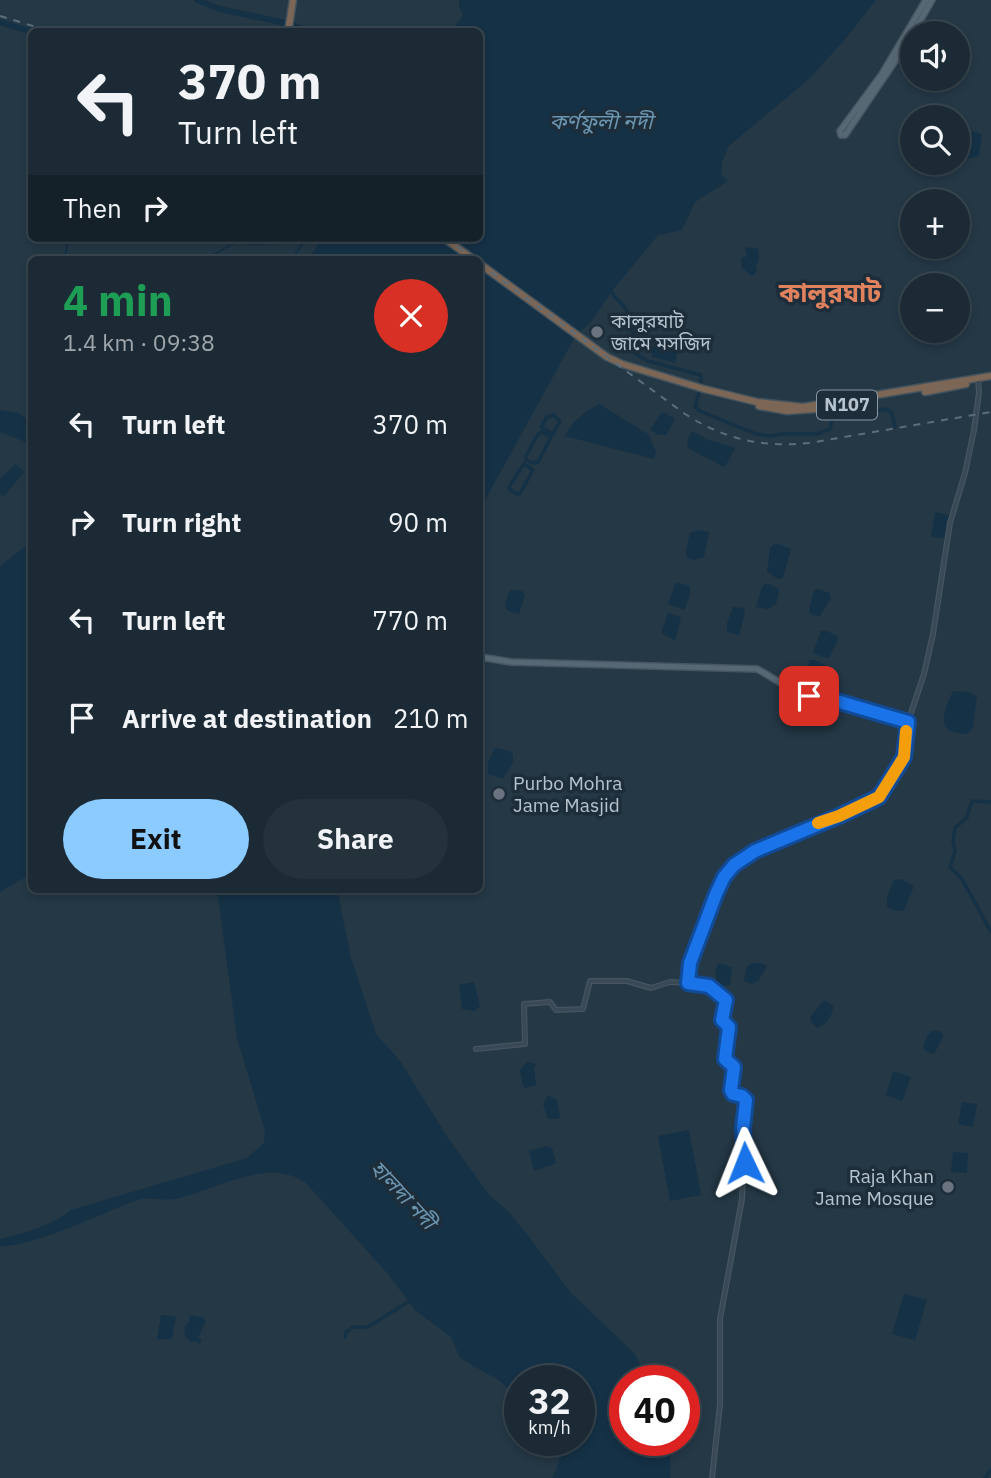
<!DOCTYPE html>
<meta charset="utf-8">
<style>
body{margin:0;font-family:"IBM Plex Sans","Noto Sans Bengali",sans-serif;background:#24323c;color:#f1f3f6;height:100vh;display:flex;flex-direction:column;font-size:26px;white-space:nowrap}
*{box-sizing:border-box;margin:0}
p{font-size:23px;color:#a0a7ac}
.icon{flex:none;width:38px;height:38px;fill:none;stroke:currentColor;stroke-width:2;stroke-linecap:round;stroke-linejoin:round}
.map{position:relative;flex:1;overflow:hidden}
.details{position:absolute;left:28px;top:256px;width:455px;height:637px;display:flex;flex-direction:column;background:#1b2a34;border-radius:10px;box-shadow:0 4px 10px #0003,0 0 0 2px #39464f}
.details>*{flex:none}
.hud{position:absolute;left:28px;top:28px;width:455px;height:214px;border-radius:10px;box-shadow:0 4px 10px #0003,0 0 0 2px #39464f;background:#1b2a34;color:#f1f3f6;overflow:hidden}
.buttons{position:absolute;left:900px;top:21px;display:grid;gap:14px}
.buttons a{display:grid;place-items:center;width:70px;height:70px;border-radius:50%;background:#1b2a34;box-shadow:0 4px 10px #0003,0 0 0 2px #39464f;font-size:35px}
.speed{position:absolute;left:504px;top:1365px;display:flex;gap:14px;font-size:35px;font-weight:700;text-align:center}
.speed>*{display:grid;place-content:center;width:91px;height:91px;border-radius:50%;background:#1b2a34;box-shadow:0 4px 10px #0003,0 0 0 2px #39464f;line-height:1}
.speed small{font-size:18px;font-weight:400}
.speed .limit{border:10px solid #d22;background:#fff;color:#111}
.pin{position:absolute;display:grid;place-items:center;width:60px;height:60px;color:#fff;margin:-30px;border-radius:14px;box-shadow:0 4px 10px #0006}
.me{position:absolute;width:77px;margin:-38px;rotate:358deg;stroke-linejoin:round;filter:drop-shadow(0 0 5px #0008)}
.turn{display:flex;align-items:center;gap:24px;height:147px;padding:0 35px;font-size:32px}
.turn .icon{width:91px;height:91px;stroke-width:2.5}
.turn b{display:block;font-size:49px;line-height:60px}
.then{display:flex;align-items:center;height:66px;padding:0 35px;background:#0003;gap:14px;font-size:26px}
.round{display:grid;place-items:center;flex:none;width:74px;height:74px;border-radius:37px;background:#24323c}
.head{display:flex;align-items:center;justify-content:space-between;height:119px;padding:0 35px}
h1{font-size:42px;font-weight:800;line-height:52px;color:#1e9e55}
.button{display:flex;gap:14px;margin-top:auto;padding:14px 35px}
.button a{flex:1;height:80px;border-radius:42px;background:#8bcbff;color:#111;font-size:28px;font-weight:800;line-height:80px;text-align:center}
.button a+a{background:#24323c;color:#f1f3f6}
ul{padding:0;list-style:none}
li{display:flex;align-items:center;gap:21px;height:98px;padding:0 35px}
li div{flex:1}
li b{display:block;font-size:26px}
li em{font-style:normal}
.map>svg:first-child{display:block}
.water{fill:#153146}
.lines{fill:none;stroke-linecap:round;stroke-linejoin:round}
.stream{stroke:#153146;stroke-width:2}
.canal{stroke:#153146;stroke-width:3.5}
.river{stroke:#153146;stroke-width:6}
.minor-casing{stroke:#465561;stroke-width:6}
.major-casing{stroke:#465561;stroke-width:8}
.highway-casing{stroke:#44545f;stroke-width:9}
.minor{stroke:#394955;stroke-width:3.5}
.major{stroke:#576875;stroke-width:5}
.highway{stroke:#7c6655;stroke-width:6}
.rail{stroke:#5b6e7c;stroke-width:2;stroke-dasharray:7 7;stroke-linecap:butt}
.route-casing{stroke:#114b97;stroke-width:18}
.route{stroke:#1a73e8;stroke-width:12}
.slow{stroke:#f59e0b;stroke-width:12}
.worship-dot{fill:#6b7280;stroke:#1d2e3a;stroke-width:2.5}
.labels{text-anchor:middle;stroke-width:7;stroke-linejoin:round;paint-order:stroke}
.shield{fill:#1d2e3a;stroke:#8997a2;stroke-width:2}
.shield-label{font-size:18px;font-weight:bold;fill:#b7c4ce}
.poi-label{font-size:19px;fill:#b7c4ce;stroke:#1d2e3a;text-anchor:start}
.water-label{font-size:21px;font-style:italic;fill:#6c95b0;stroke:#1d2e3a}
.district-label{font-size:26px;font-weight:bold;fill:#e1825e;stroke:#1d2e3a}
</style>
<div class="map">
<svg width="991" height="1478" viewBox="0 0 991 1478">
<rect width="100%" height="100%" fill="#243846"/>
<g class="water">
<path d="M459 0H876L846 38 811 77 729 146 722 162 721 174 728 181 695 202 682 230 658 235 611 292 592 321 576 335 480 509V259H307L324 238H480V32L452 31 463 15 459 7Z"/>
<path d="M962 129 982 134 979 156 957 161V132Z"/>
<path d="M745 247 758 249 759 258 755 268 758 270 752 276 742 268 741 259 747 256Z"/>
<path d="M667 336 678 347 675 363 652 357 651 349 659 340Z"/>
<path d="M599 404 648 434 656 452 654 459 565 436C572 420 584 413 599 404Z"/>
<path d="M0 410 18 413 31 422V444L0 432Z"/>
<path d="M662 412 675 419 666 435H659L650 430Z"/>
<path d="M692 431 709 440 735 448 726 465 724 467 688 448 687 441Z"/>
<path d="M15 464 24 472 5 495 2 496 0 494V479Z"/>
<path d="M935 512 949 515 945 538 931 537Z"/>
<path d="M701 530 709 532 704 557 695 560 687 558 686 551 690 533Z"/>
<path d="M31 542V874L0 892V566Z"/>
<path d="M779 544 791 549 783 578 778 579 767 572 770 548 773 545Z"/>
<path d="M676 582 690 586V595L684 610 668 604Z"/>
<path d="M766 583 777 588 779 592 776 604 768 609 756 607 762 587Z"/>
<path d="M819 589 829 593 831 598 820 616 812 615 809 611 814 590Z"/>
<path d="M511 590 522 591 525 594 519 614 508 611 505 606 508 593Z"/>
<path d="M733 607 744 608 745 612 739 635 727 632V623Z"/>
<path d="M668 613 681 617 675 640 661 633Z"/>
<path d="M821 631H827L837 636 838 640 829 658 822 657 813 652Z"/>
<path d="M810 660H815L827 666 817 690 801 685Z"/>
<path d="M953 691 968 692 977 696 973 727 967 734C934 732 943 714 953 691Z"/>
<path d="M495 748 510 751 513 755V762L503 779 488 774V762Z"/>
<path d="M901 879 914 886 904 910 896 911 887 907V897L894 880Z"/>
<path d="M217 889H337L351 958 376 1034 400 1061 448 1138 490 1196 508 1211 526 1233 571 1293 634 1353 649 1381H625V1440H671L670 1478H552C559 1465 563 1455 557 1440H579V1381H520V1401L500 1381 460 1358 451 1337 415 1310 388 1274 305 1182C265 1157 216 1190 175 1199 163 1201 150 1196 138 1200 93 1216 47 1242 0 1247V1239C24 1233 52 1226 71 1210L247 1158 264 1143 265 1131 237 1038Z"/>
<path d="M719 963 732 967 730 985 722 986 717 982 715 971Z"/>
<path d="M760 963 767 966 758 981 752 984 744 981 746 968 752 963Z"/>
<path d="M474 982 480 1007 474 1011 462 1009 459 985Z"/>
<path d="M826 1001 833 1006C834 1014 825 1026 817 1028L811 1022 810 1017 822 1002Z"/>
<path d="M933 1030 941 1032 943 1037 934 1054 927 1052 923 1048 927 1036Z"/>
<path d="M527 1062 537 1064 534 1067 536 1085 526 1088 523 1086 520 1070Z"/>
<path d="M893 1071 911 1077 902 1101 886 1095Z"/>
<path d="M548 1095 557 1100 560 1118 558 1119H548L543 1104Z"/>
<path d="M962 1102 977 1104 973 1127 958 1124Z"/>
<path d="M689 1130 701 1195 670 1201 658 1136Z"/>
<path d="M546 1146 552 1148 556 1163 534 1171 529 1151Z"/>
<path d="M953 1152 968 1153 967 1173 951 1172Z"/>
<path d="M904 1294 927 1300 915 1340 892 1334Z"/>
<path d="M161 1315 176 1317 172 1339H157Z"/>
<path d="M190 1315 204 1318 206 1321 198 1338 202 1340 200 1344 196 1341 190 1342 184 1334 186 1330 184 1328 189 1322Z"/>
</g>
<g class="lines">
<g class="stream">
<path d="M64 259 67 247 65 239"/>
<path d="M206 259 232 244 240 242 252 244 303 242 309 238"/>
<path d="M292 259 303 243"/>
</g>
<g class="canal">
<path d="M611 292 626 309 635 340 634 353 648 361 701 375V384"/>
<path d="M699 392 695 407 700 411 756 434 771 436 781 434H817L830 429 832 420 886 409 892 413 895 426"/>
<path d="M553 415 560 421 553 434 541 427 547 417Z"/>
<path d="M542 432 551 437 538 462 533 463 526 460V456L538 434Z"/>
<path d="M524 464 533 470 519 495 510 490 509 487Z"/>
<path d="M991 802 972 801 967 817 955 828 953 841 955 851 950 867 962 879 991 932"/>
<path d="M345 1337 346 1332 353 1327H368L411 1300"/>
<path d="M985 1478 991 1470"/>
</g>
<g class="river">
<path d="M197 0 220 9 290 24 310 32"/>
<path d="M0 22 32 32"/>
</g>
<defs>
<g id="minor">
<path d="M688 983 690 963 716 894 724 877 734 865 755 851 781 839 872 802 889 784 904 757 908 722 924 674 933 634 950 523 965 473 974 430 979 392 978 379"/>
<path d="M476 1049 525 1044 524 1004 550 1002 556 1010 583 1009 590 981H627L651 988 670 982 688 983 709 986 726 1000 722 1019 728 1027 725 1059 734 1067 731 1090 733 1094 742 1096 746 1100 742 1199 720 1319V1404L712 1478"/>
</g>
<g id="major">
<path d="M913 33 932 0"/>
<path d="M912 36 845 135H841L840 131 882 74 926 0"/>
<path d="M480 657 511 662 757 669C778 680 799 698 823 697L908 722"/>
</g>
<g id="highway">
<path d="M288 32 293 0"/>
<path d="M444 238 473 259"/>
<path d="M480 264 607 357 622 364 704 389 757 402 803 407 991 376"/>
<path d="M925 392 966 384"/>
<path d="M759 406 787 411 828 408"/>
</g>
</defs>
<use href="#minor" class="minor-casing"/>
<use href="#major" class="major-casing"/>
<use href="#highway" class="highway-casing"/>
<use href="#minor" class="minor"/>
<use href="#major" class="major"/>
<use href="#highway" class="highway"/>
<g class="rail">
<path d="M0 16 53 32"/>
<path d="M446 238 475 259"/>
<path d="M480 264 685 414C724 439 762 448 809 443L991 412"/>
</g>
</g>
<g class="lines">
<defs>
<path id="route" d="M745 1163 743 1128 746 1100 742 1096 733 1094 731 1090 734 1067 725 1059 729 1027 722 1020 726 1000 709 986 688 983 690 963 716 894 724 877 734 865 755 851 839 816 879 797 904 757 908 722 823 697 809 696"/>
</defs>
<use href="#route" class="route-casing"/>
<use href="#route" class="route"/>
<path class="slow" d="M818 823 839 816 879 797 904 757 906 731"/>
</g>
<g class="worship-dot">
<circle cx="597" cy="332" r="7"/>
<circle cx="499" cy="794" r="7"/>
<circle cx="948" cy="1187" r="7"/>
</g>
<g class="labels">
<rect class="shield" x="817" y="390.5" width="60" height="29" rx="5"/>
<g class="shield-label">
<text x="847" y="411">N107</text>
</g>
<g class="poi-label">
<text x="611" y="328">কালুরঘাট<tspan x="611" dy="22">জামে মসজিদ</tspan></text>
<text x="513" y="790">Purbo Mohra<tspan x="513" dy="22">Jame Masjid</tspan></text>
<text x="934" y="1183" text-anchor="end">Raja Khan<tspan x="934" dy="22">Jame Mosque</tspan></text>
</g>
<g class="water-label">
<text x="601" y="129">কর্ণফুলী নদী</text>
<text transform="translate(403 1195) rotate(47)" y="7">হালদা নদী</text>
</g>
<g class="district-label">
<text x="830" y="302">কালুরঘাট</text>
</g>
</g>
</svg>
<div class="buttons">
<a><svg class="icon" aria-label="sound" viewBox="0 0 24 24"><path d="M4 9h4l5-4v14l-5-4H4zM17 9q2 3 0 6"/></svg></a>
<a><svg class="icon" aria-label="search" viewBox="0 0 24 24"><circle cx="10" cy="10" r="6"/><path d="M15 15l6 6"/></svg></a>
<a>+</a>
<a>−</a>
</div>
<div class="speed"><div>32<small>km/h</small></div><div class="limit">40</div></div>
<div class="pin" style="left:809px;top:696px;background:#d93025"><svg class="icon" aria-label="arrive" viewBox="0 0 24 24"><path d="M6 21V4h12l-3 4 3 4H6"/></svg></div>
<svg class="me" style="left:745px;top:1163px" viewBox="-20 -20 40 40"><path d="M0-17L14 15 0 8-14 15z" fill="#1a73e8" stroke="#fff" stroke-width="4"/></svg>
<div class="hud">
<div class="turn"><svg class="icon" aria-label="left" viewBox="0 0 24 24"><path d="M17 20v-9H6M10 6l-5 5 5 5"/></svg><div><b>370 m</b>Turn left</div></div>
<div class="then">Then<svg class="icon" aria-label="right" viewBox="0 0 24 24"><path d="M7 20v-9h11M14 6l5 5-5 5"/></svg></div>
</div>
<section class="details">
<div class="head"><div><h1>4 min</h1><p>1.4 km · 09:38</p></div><a class="round" style="background:#d93025;color:#fff"><svg class="icon" aria-label="close" viewBox="0 0 24 24"><path d="M6 6l12 12M18 6L6 18"/></svg></a></div>
<ul>
<li><svg class="icon" aria-label="left" viewBox="0 0 24 24"><path d="M17 20v-9H6M10 6l-5 5 5 5"/></svg><div><b>Turn left</b></div><em>370 m</em></li>
<li><svg class="icon" aria-label="right" viewBox="0 0 24 24"><path d="M7 20v-9h11M14 6l5 5-5 5"/></svg><div><b>Turn right</b></div><em>90 m</em></li>
<li><svg class="icon" aria-label="left" viewBox="0 0 24 24"><path d="M17 20v-9H6M10 6l-5 5 5 5"/></svg><div><b>Turn left</b></div><em>770 m</em></li>
<li><svg class="icon" aria-label="arrive" viewBox="0 0 24 24"><path d="M6 21V4h12l-3 4 3 4H6"/></svg><div><b>Arrive at destination</b></div><em>210 m</em></li>
</ul>
<div class="button"><a>Exit</a><a>Share</a></div>
</section>
</div>
